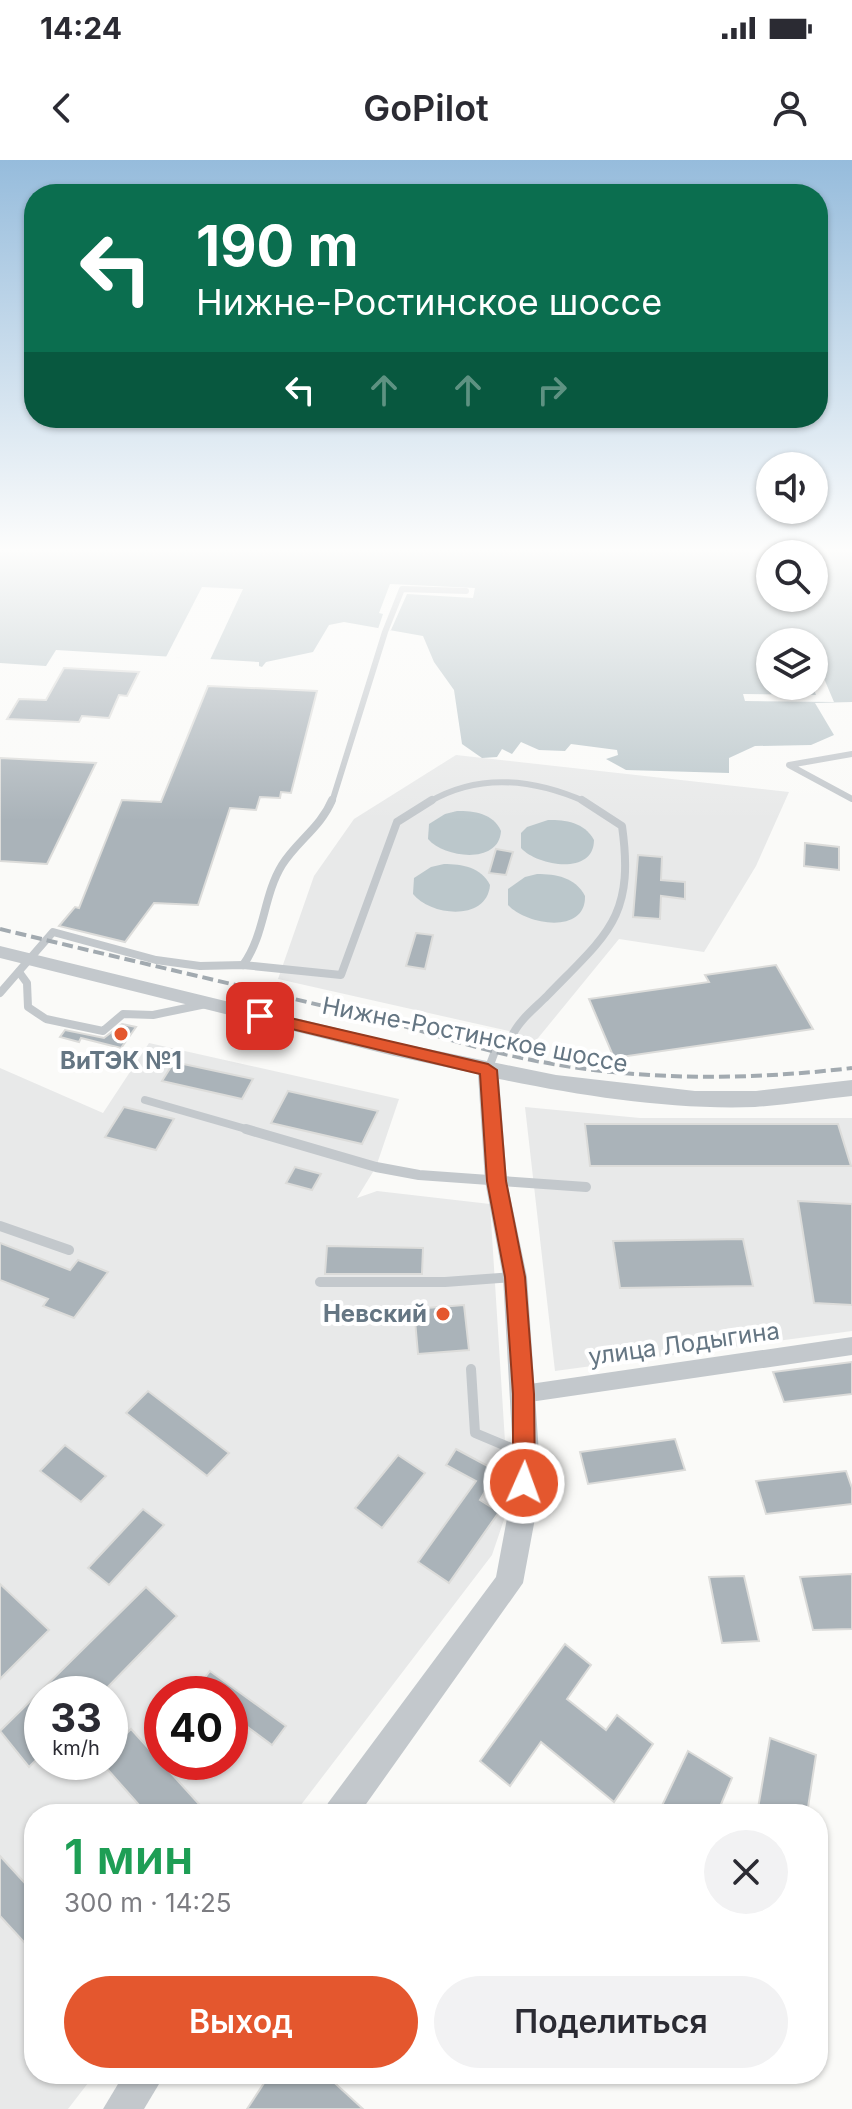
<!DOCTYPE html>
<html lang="ru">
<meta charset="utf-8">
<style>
body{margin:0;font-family:Inter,sans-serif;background:#f2f2f3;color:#2b2b33;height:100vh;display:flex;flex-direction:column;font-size:30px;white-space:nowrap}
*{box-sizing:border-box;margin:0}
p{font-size:26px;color:#7c7c81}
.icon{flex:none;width:44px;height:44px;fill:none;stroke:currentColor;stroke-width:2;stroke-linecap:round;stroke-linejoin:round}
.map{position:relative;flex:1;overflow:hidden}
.panel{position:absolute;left:24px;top:1644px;width:804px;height:280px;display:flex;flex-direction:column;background:#fff;border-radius:32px;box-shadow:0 2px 6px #0004}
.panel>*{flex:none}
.banner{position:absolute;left:24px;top:24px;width:804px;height:244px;border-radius:32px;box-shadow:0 2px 6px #0004;background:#0b6e4f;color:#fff;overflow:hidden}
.fabs{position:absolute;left:756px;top:292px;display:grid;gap:16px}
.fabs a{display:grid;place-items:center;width:72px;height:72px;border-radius:50%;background:#fff;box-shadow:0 2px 6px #0004;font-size:40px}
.speed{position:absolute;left:24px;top:1516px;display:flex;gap:16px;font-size:40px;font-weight:700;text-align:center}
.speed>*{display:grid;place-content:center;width:104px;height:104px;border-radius:50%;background:#fff;box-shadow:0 2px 6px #0004;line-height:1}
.speed small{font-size:20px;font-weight:400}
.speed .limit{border:12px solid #d22;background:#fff;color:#111}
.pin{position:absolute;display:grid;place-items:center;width:68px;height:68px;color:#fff;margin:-34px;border-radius:16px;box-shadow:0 4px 12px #0006}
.me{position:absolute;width:88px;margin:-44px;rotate:2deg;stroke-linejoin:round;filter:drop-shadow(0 0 6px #0008)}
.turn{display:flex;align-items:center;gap:28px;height:168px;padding:0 40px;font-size:36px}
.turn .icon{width:104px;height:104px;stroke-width:2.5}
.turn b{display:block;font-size:56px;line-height:68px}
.lanes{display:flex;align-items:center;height:76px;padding:0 40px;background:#0003;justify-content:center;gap:40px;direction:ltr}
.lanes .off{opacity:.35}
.round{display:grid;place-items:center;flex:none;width:84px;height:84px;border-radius:42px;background:#f2f2f3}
.overview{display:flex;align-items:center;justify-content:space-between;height:136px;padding:0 40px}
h1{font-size:48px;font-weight:600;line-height:60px;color:#1e9e55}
.action{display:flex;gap:16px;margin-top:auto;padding:16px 40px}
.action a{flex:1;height:92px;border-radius:48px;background:#e4572e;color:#fff;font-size:32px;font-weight:600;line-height:92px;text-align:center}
.action a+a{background:#f2f2f3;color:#2b2b33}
.status{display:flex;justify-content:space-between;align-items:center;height:56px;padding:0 40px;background:#fff;direction:ltr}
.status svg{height:22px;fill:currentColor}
header{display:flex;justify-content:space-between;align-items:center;height:104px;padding:0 40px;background:#fff;font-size:36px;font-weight:600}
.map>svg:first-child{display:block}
.built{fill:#e8e9e9;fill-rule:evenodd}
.water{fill:#bbc7cb;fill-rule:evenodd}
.pier{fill:#fafaf8}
.building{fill:#aab3b9;stroke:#dcdcda;stroke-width:2}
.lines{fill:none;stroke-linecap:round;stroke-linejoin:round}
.service-far2{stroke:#c3c8cc;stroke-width:6}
.service-far1{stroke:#c3c8cc;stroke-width:8}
.service{stroke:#c3c8cc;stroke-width:10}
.minor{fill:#c3c8cc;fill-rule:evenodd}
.tertiary{fill:#c3c8cc;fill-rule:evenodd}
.rail{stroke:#a2aab0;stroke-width:4;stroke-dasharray:11 5;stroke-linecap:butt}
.route{fill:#e4572e;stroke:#94391e;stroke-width:2}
.poi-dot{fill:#e4572e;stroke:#fff;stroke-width:3}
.labels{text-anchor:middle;stroke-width:8;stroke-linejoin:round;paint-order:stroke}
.street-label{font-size:24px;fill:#657683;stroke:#fff}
.poi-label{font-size:24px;font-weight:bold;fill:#657683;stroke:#fff}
</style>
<div class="status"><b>14:24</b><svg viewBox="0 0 49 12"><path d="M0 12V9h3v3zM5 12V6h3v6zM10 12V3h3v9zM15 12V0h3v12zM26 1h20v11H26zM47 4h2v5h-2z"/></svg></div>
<header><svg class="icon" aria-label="back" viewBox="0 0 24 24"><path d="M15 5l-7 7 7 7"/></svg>GoPilot<svg class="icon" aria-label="person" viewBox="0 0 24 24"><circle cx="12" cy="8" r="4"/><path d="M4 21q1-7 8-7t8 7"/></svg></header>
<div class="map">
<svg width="852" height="1949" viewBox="0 0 852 1949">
<rect width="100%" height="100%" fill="#fafaf8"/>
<g class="built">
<path d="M456 595 789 632 756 706 704 792 619 779 534 883 513 872 278 819 314 716 354 659Z"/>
<path d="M149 883 399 939 376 1007 357 1038 377 1031 490 1044 509 1345 492 1395 294 1654H34V1914H95L68 1949H0V908L103 953ZM42 1534H110V1602H42ZM162 1534H230V1602H162Z"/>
<path d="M525 947 640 958H852V1171L555 1211Z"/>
</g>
<g class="water">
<path d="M0 388H852V542L815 543 834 575 811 585 755 586 729 598V613L626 610 606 599 618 595 617 590 571 584 565 591 539 590 521 582 512 594 502 589 497 597 482 598 462 584 454 530 434 502 423 476 344 462 329 465 313 492 266 502 262 507 259 506V502L56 490 46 506 0 503ZM770 394H814V438H770ZM770 482H814V526H770Z"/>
<path d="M457 651C474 651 493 653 501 671 499 705 444 698 428 679L429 664 445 654Z"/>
<path d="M548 660C566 660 584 662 594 680 594 716 537 706 521 688V673L527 667Z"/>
<path d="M444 704C462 704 481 707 490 725 487 762 430 756 413 734L414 718 431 707Z"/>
<path d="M537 714C556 714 575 717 585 736 586 775 526 765 508 745V729L525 717Z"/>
</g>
<g class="pier">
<path d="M390 424 475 428 473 438 407 434 391 470 378 469 383 454 379 453Z"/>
<path d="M202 427 243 429 210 500 166 497Z"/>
<path d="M814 495 834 542 745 541 743 534 816 535 813 526Z"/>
</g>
<g class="building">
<path d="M64 508 139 512 127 536 119 535 109 558 82 556 79 562 7 559 19 539 46 540Z"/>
<path d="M208 526 317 531 291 633 281 632 280 638 260 637 256 650 230 648 198 745 154 743 125 782 59 766 75 747 79 748 122 640 161 642Z"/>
<path d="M0 598 96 603 47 704 0 701Z"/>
<path d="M805 683 839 687V710L804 706Z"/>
<path d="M496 689 513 692 506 715 489 713Z"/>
<path d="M638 695 662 697 661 720 685 722V739L661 736 660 759 633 757Z"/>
<path d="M416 773 433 775 425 809 406 806Z"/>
<path d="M776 805 813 869 614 898 589 839 709 822 705 815Z"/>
<path d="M122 864 136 867 121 888 81 878 79 882 60 877 65 870 104 878Z"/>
<path d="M174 902 253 919 242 939 162 921Z"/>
<path d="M288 931 378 951 362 984 271 963Z"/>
<path d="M124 947 174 959 156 990 105 977Z"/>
<path d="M585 964H838L851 1006H590Z"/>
<path d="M295 1007 321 1014 312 1030 286 1023Z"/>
<path d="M798 1041 852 1044V1145L814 1143Z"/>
<path d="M743 1079 753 1126 620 1128 613 1081Z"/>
<path d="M0 1083 70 1110 78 1100 108 1112 74 1158 43 1146 48 1139 0 1120Z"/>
<path d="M327 1086 423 1088 422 1114H325Z"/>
<path d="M464 1145 469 1190 418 1194 414 1149Z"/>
<path d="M852 1202V1234L784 1242 773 1212Z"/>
<path d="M148 1231 229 1293 207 1316 126 1253Z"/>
<path d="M675 1279 685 1310 588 1324 580 1292Z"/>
<path d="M65 1285 106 1316 81 1342 40 1311Z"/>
<path d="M456 1289 497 1311 480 1340 499 1352 449 1423 418 1402 476 1321 446 1305Z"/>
<path d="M398 1295 425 1313 382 1368 355 1348Z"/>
<path d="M846 1311 852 1328V1344L766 1354 756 1321Z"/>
<path d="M143 1349 164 1365 109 1425 88 1408Z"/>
<path d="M852 1414V1469L813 1470 800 1417Z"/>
<path d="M744 1416 759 1481 722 1483 709 1417Z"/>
<path d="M0 1424 49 1470 0 1519Z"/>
<path d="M146 1427 177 1456 101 1534H42V1594L29 1607 0 1571Z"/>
<path d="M565 1484 591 1505 567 1539 606 1570 617 1555 653 1584 614 1642 541 1582 510 1626 480 1601Z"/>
<path d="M210 1511 286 1566 272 1585 230 1554V1534H203L196 1529Z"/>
<path d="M131 1569 208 1654H147L101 1602H110V1590Z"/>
<path d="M770 1578 816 1595 807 1654H757Z"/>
<path d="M688 1591 732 1618 717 1654H658Z"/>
<path d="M0 1696 34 1733V1793L0 1756Z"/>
<path d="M270 1914H325L363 1949H247Z"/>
</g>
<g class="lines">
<g class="service-far2">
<path d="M852 594 789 605 852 639"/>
<path d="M332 642 385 472 402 429 466 431"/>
<path d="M429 642C480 612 534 619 586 642"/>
</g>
<g class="service-far1">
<path d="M243 805C265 775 263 736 282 705 297 681 321 667 332 640"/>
<path d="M19 812 27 823 28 847 46 859 103 871 123 854 153 855 206 844"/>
<path d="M0 833 53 772 156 800 200 806 243 805 341 815 397 662 432 640"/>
<path d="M511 878C518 861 534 849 547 836 607 774 635 758 622 666L582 640"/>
<path d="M488 910 501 875"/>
<path d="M145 940 253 971"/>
</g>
<g class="service">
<path d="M246 969 376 1007 419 1015 586 1027"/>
<path d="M0 1066 69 1090"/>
<path d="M320 1122H445L512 1117"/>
<path d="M471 1209 475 1273 523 1293"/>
</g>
<path class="minor" d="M852 1177V1195L523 1243 515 1241 512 1234 515 1227 523 1225Z"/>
<g class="tertiary">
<path d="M0 786 394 882 556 915 695 931H756L852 920V936C820 939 787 945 755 947 670 950 582 936 499 919L507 1021 527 1117 539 1294 536 1353 523 1423 359 1654H323L328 1643 496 1417 508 1353 513 1294 503 1117 485 1021 478 914 394 896 0 798Z"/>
<path d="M124 1914H165L144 1949H103Z"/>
</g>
<path class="rail" d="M0 769C120 798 241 826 361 855 406 865 450 881 496 892 612 921 734 922 852 908"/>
</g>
<linearGradient id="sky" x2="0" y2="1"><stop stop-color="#96bcdc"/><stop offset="0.59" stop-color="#fdfdfc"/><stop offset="1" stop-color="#fdfdfc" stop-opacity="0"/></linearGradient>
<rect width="852" height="661" fill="url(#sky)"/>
<path class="route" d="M260 851 488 904 497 910 506 1021 525 1117 534 1234 535 1323 532 1331 524 1334 516 1331 513 1323V1234L505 1117 487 1021 480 914 254 860 252 856Z"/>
<g class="poi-dot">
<circle cx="121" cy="874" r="8"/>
<circle cx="443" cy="1154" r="8"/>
</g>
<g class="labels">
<g class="street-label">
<text transform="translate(475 875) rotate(11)" y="8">Нижне-Ростинское шоссе</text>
<text transform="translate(684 1184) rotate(-8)" y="8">улица Лодыгина</text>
</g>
<g class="poi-label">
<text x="121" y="909">ВиТЭК №1</text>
<text x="427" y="1162" text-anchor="end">Невский</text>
</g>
</g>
</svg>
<div class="fabs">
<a><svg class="icon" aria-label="sound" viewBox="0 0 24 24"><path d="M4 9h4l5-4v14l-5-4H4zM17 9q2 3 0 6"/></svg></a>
<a><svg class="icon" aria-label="search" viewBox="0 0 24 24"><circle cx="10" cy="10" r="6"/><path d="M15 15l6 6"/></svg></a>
<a><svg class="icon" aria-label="layers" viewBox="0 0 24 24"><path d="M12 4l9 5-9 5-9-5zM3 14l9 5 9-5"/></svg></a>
</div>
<div class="speed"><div>33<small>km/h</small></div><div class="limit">40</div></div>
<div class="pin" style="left:260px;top:856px;background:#d93025"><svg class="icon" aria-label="arrive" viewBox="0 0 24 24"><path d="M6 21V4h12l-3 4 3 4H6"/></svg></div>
<svg class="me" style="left:524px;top:1323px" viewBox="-20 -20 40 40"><circle r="17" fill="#e4572e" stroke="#fff" stroke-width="3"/><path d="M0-11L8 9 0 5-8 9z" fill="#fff"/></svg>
<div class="banner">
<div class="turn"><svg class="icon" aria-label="left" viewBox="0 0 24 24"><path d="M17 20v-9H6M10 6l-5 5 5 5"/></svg><div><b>190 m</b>Нижне-Ростинское шоссе</div></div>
<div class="lanes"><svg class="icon" aria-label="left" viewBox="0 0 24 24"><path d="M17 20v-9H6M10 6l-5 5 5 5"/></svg><svg class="icon off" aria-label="ahead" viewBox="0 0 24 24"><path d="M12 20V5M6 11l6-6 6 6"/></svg><svg class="icon off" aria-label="ahead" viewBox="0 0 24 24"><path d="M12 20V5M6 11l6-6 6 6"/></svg><svg class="icon off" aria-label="right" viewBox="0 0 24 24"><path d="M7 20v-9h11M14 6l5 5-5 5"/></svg></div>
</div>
<section class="panel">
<div class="overview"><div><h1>1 мин</h1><p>300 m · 14:25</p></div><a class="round"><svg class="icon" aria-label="close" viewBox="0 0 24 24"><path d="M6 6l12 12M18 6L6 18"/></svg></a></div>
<div class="action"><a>Выход</a><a>Поделиться</a></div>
</section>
</div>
